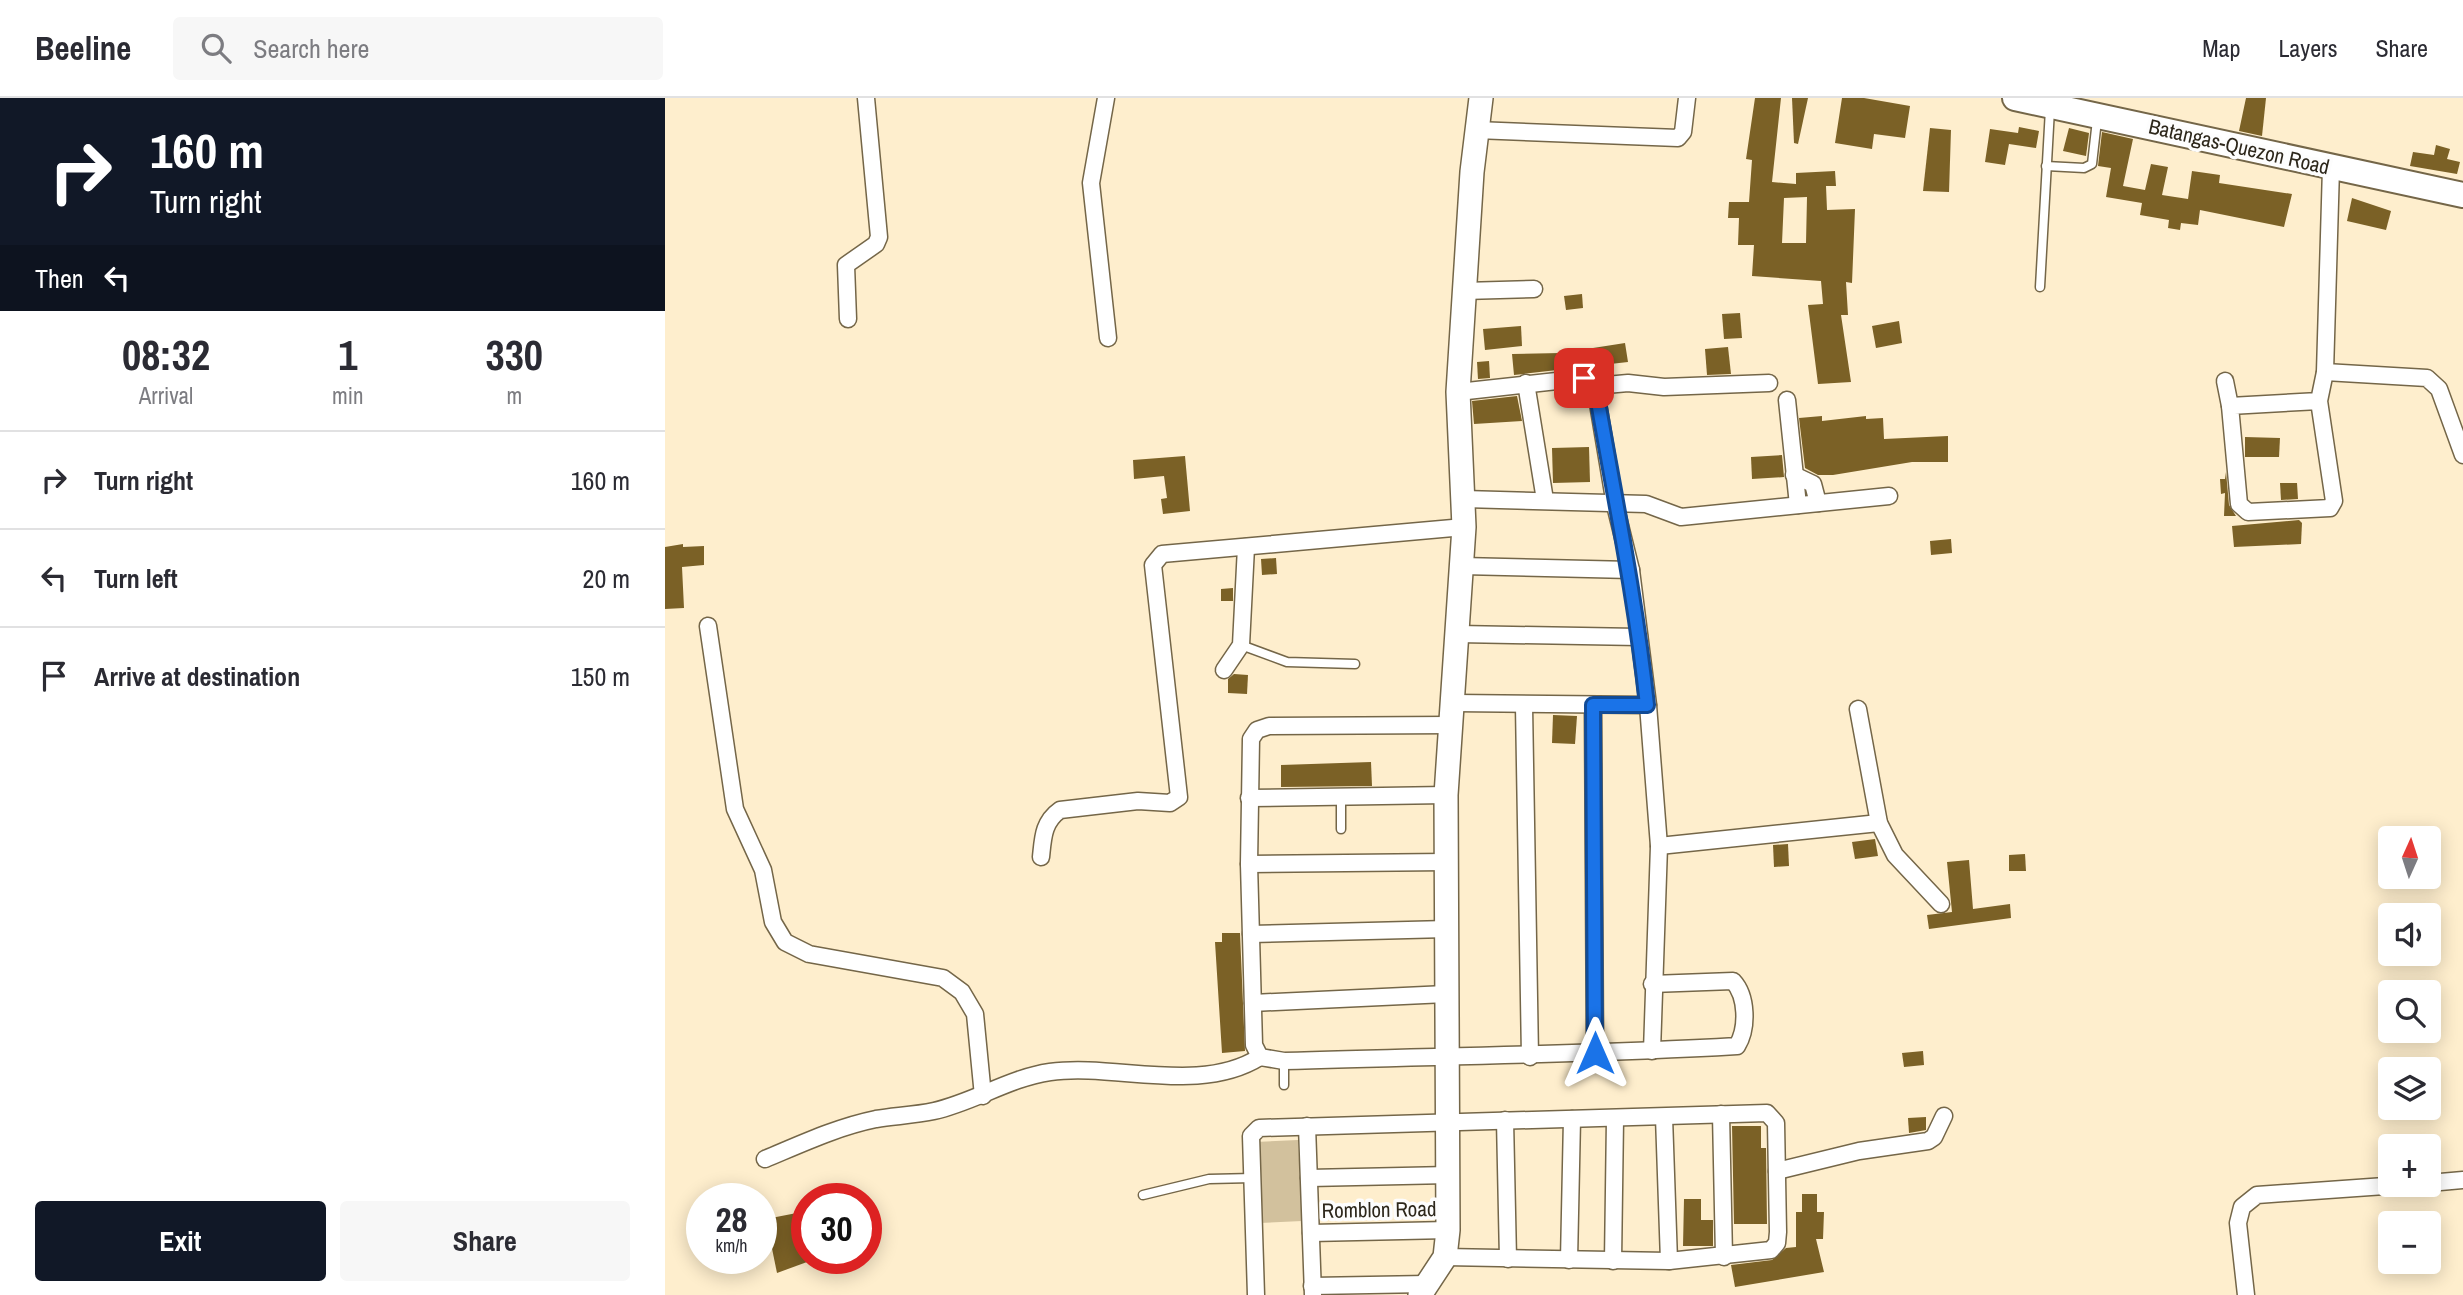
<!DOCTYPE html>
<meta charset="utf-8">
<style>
body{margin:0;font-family:"Archivo Narrow",sans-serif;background:#f7f7f7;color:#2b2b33;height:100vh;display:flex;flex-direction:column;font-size:26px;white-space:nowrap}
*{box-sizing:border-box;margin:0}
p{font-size:23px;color:#7c7c81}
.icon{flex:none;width:38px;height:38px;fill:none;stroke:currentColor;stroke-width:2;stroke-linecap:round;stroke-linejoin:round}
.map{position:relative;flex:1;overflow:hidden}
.side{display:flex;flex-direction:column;background:#fff;width:665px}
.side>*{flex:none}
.banner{background:#111827;color:#fff;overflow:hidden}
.needle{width:46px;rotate:3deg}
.controls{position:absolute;left:1713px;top:728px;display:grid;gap:14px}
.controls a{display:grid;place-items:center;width:63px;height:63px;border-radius:7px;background:#fff;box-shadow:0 4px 18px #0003;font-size:35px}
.speed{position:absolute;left:21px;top:1085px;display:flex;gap:14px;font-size:35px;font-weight:700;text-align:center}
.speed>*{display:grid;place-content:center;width:91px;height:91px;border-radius:50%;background:#fff;box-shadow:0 4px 18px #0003;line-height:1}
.speed small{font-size:18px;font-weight:400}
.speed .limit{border:10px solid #d22;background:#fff;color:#111}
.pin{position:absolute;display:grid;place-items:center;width:60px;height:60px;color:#fff;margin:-30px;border-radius:14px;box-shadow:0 4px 10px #0006}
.me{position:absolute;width:77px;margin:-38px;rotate:0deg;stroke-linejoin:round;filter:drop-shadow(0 0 5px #0008)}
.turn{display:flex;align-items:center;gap:24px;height:147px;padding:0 35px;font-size:32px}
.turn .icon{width:91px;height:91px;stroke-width:2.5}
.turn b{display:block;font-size:49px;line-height:60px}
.then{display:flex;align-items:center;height:66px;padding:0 35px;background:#0003;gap:14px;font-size:26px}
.eta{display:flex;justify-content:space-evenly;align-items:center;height:119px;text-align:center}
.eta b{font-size:42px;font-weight:800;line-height:49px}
.cta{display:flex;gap:14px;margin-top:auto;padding:14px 35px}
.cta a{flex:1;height:80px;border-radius:7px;background:#111827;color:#fff;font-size:28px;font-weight:800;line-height:80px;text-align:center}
.cta a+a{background:#f7f7f7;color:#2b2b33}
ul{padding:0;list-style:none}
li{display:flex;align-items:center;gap:21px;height:98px;padding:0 35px;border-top:2px solid #e1e1e2}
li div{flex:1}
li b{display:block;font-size:26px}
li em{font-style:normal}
header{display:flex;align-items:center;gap:42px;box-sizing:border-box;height:98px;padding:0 35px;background:#fff;border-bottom:2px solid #e1e1e2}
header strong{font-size:33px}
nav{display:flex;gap:38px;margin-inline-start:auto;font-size:24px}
.search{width:490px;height:63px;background:#f7f7f7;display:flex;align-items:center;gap:18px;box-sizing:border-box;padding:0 24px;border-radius:7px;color:#7c7c81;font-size:26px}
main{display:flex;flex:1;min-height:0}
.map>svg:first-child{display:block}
.green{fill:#d2c19d}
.building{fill:#7b6126;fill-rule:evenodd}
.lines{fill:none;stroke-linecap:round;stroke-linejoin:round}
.lane-casing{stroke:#746648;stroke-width:11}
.street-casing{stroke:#746648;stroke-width:19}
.secondary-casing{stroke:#746648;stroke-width:26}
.primary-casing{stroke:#746648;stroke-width:28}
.lane{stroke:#fff;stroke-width:8}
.street{stroke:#fff;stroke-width:16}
.secondary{stroke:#fff;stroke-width:23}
.primary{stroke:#fff;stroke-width:24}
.route-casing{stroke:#114b97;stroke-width:18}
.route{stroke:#1a73e8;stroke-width:12}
.labels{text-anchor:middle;stroke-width:7;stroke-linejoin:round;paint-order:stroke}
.street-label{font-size:21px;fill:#2d271b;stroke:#fdfdfd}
</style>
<header>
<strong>Beeline</strong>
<div class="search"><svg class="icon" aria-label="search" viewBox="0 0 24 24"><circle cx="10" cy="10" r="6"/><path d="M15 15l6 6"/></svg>Search here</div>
<nav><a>Map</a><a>Layers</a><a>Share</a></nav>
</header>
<main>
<section class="side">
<div class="banner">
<div class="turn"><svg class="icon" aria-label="right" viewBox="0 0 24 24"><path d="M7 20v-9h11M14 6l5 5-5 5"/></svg><div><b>160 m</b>Turn right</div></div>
<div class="then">Then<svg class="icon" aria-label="left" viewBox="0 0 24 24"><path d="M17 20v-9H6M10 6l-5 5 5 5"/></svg></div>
</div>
<div class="eta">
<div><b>08:32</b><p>Arrival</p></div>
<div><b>1</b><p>min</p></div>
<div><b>330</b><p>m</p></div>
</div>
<ul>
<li><svg class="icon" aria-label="right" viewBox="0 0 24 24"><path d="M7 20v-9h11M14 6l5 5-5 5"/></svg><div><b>Turn right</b></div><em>160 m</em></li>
<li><svg class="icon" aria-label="left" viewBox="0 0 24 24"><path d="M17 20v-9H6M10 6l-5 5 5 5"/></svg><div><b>Turn left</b></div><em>20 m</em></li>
<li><svg class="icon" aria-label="arrive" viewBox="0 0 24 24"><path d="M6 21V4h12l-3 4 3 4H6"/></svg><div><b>Arrive at destination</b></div><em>150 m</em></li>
</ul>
<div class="cta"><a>Exit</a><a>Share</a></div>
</section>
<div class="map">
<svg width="1798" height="1197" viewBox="0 0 1798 1197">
<rect width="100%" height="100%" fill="#feeecd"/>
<path class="green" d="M633 1042 637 1123 594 1125 590 1044Z"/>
<g class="building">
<path d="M1090 0H1116L1107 84 1131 86V75L1170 73 1171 88H1161L1162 112 1190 111 1187 185 1181 184 1183 217H1176L1186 284 1153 286 1143 207 1158 206 1156 183 1087 178 1089 147H1073L1074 120H1063L1064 104H1084L1087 62 1081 61ZM1142 99 1141 145H1117L1119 100Z"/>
<path d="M1127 0H1143L1133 46 1129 45Z"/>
<path d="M1177 0H1199L1245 8 1240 40 1209 36 1207 51 1170 45Z"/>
<path d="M1581 0H1601L1597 38 1574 33Z"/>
<path d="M1354 29 1374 33 1371 50 1344 46 1340 67 1320 64 1325 31 1353 35Z"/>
<path d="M1265 30 1286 32 1284 94 1258 93Z"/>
<path d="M1404 30 1424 35 1421 58 1398 53Z"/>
<path d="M1437 34 1468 41 1458 88 1480 92 1486 66 1503 69 1497 97 1523 101 1527 73 1555 77 1554 85 1627 96 1619 129 1535 112 1533 127 1516 125 1515 132 1503 130 1504 122 1475 117 1477 105 1441 99 1446 70 1433 68Z"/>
<path d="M1771 47 1785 51 1782 61 1795 64 1792 76 1745 68 1748 54 1769 57Z"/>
<path d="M1687 100 1726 113 1721 132 1682 123Z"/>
<path d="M917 196 918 210 901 212 899 198Z"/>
<path d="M1075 215 1077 240 1059 241 1057 216Z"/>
<path d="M1234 223 1237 245 1211 250 1207 228Z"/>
<path d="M856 228 857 248 820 252 818 231Z"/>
<path d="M960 245 963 264 849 277 847 256 896 255Z"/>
<path d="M1063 249 1066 276 1042 277 1040 251Z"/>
<path d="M824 263 825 280 813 281 812 264Z"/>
<path d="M852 298 857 323 809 326 807 303Z"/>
<path d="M1157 318V323L1201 318V321L1218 320 1219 341 1283 338V364H1247L1168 377H1153L1140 370 1134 320Z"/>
<path d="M1580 339 1615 340 1614 359H1580Z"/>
<path d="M924 349 925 384 888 385 887 350Z"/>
<path d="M1117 357 1119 379 1087 381 1086 359Z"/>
<path d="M520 358 525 413 498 416 496 401 502 400 499 378 469 381 468 362Z"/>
<path d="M1561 374 1564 407 1571 418H1559L1560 395 1556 396 1555 381H1560Z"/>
<path d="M1615 385H1632L1633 401 1616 402Z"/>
<path d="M1634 422 1637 425 1636 446 1569 449 1567 428Z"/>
<path d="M1286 441 1287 455 1266 457 1265 443Z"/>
<path d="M18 446V449L39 448V467L17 469 19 510 0 511V449Z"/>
<path d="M611 460 612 476 597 477 596 461Z"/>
<path d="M568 490V503H556V491Z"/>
<path d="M569 576 583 577 582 596 563 595V581Z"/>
<path d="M888 617 912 618 910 646 887 645Z"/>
<path d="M706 664 707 688 616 689V667Z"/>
<path d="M1210 741 1213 758 1190 761 1187 744Z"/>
<path d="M1123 746 1124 768 1109 769 1108 747Z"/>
<path d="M1360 756 1361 773H1344V757Z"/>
<path d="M1304 762 1308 811 1345 806 1346 820 1264 831 1262 817 1287 814 1282 764Z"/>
<path d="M557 835H575L580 953 557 955 550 844H557Z"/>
<path d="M1258 953 1259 967 1239 969 1237 955Z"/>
<path d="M1261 1019V1032L1244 1035 1243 1020Z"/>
<path d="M1067 1028H1096V1050H1101L1102 1126H1069Z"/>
<path d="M1137 1096H1152V1114H1159L1158 1141H1151L1159 1174 1070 1189 1066 1167 1107 1162 1121 1150 1131 1149V1114H1137Z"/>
<path d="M1019 1101H1036V1122H1048V1148H1018Z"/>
<path d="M142 1113V1164L112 1175 101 1121Z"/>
</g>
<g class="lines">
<defs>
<g id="lane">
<path d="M1381 68 1419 70 1427 66 1432 22"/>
<path d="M1375 189 1385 11"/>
<path d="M576 547 622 564 690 566"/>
<path d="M676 699V731"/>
<path d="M619 963V987"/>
<path d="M478 1097 544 1081 588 1080"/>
</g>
<g id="street">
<path d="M441 0 426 85 443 240"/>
<path d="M811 32 1013 40 1018 34 1022 0"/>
<path d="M799 193 869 191"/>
<path d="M183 221 181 167 211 146 214 139 201 0"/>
<path d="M1660 274 1762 280 1774 291 1798 357"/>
<path d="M1560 283 1565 308"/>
<path d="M861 285 880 402"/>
<path d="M930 288 963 285 999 289 1104 285"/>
<path d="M793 294 919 280 930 288 950 407 966 472 983 607 994 748 987 953"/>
<path d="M1122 302 1133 407"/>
<path d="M1654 303 1565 308 1574 406 1583 414 1665 410 1669 403 1654 303 1660 274 1666 70"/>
<path d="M1129 377 1148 386 1153 405"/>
<path d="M799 401 981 406 1016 419 1224 398"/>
<path d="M797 468 966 472"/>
<path d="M43 528 70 711 98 772 108 824 120 844 144 856 278 880 297 894 310 916 318 998"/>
<path d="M793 536 974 539"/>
<path d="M559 572 576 547 581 449"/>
<path d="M790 605 983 607"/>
<path d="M928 607 930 955"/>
<path d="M859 608 865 959"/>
<path d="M1193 611 1214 725 1230 757 1276 806"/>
<path d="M787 627 604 628 592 632 586 641 584 766 589 947 595 959 619 963C770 958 921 957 1072 948 1083 930 1082 898 1068 883L987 886"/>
<path d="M584 700 781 697"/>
<path d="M994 748 1214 725"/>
<path d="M376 759C378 740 378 724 395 712L473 703 505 705 514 699 488 467 497 456 799 429"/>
<path d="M584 766 782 764"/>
<path d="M586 836 782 831"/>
<path d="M588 905 781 896"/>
<path d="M1056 1016 1059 1159"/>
<path d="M999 1019 1004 1163"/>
<path d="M840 1022 843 1161"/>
<path d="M642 1028 648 1197"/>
<path d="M100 1061C136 1046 172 1029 211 1021 230 1018 250 1017 269 1013 309 1004 344 980 385 974 452 965 534 997 595 959"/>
<path d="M1112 1073 1194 1053 1263 1043 1269 1039 1279 1018"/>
<path d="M644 1080 784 1077"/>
<path d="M1764 1085 1798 1082"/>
<path d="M646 1135 783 1132"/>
<path d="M904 1162 907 1021"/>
<path d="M948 1163 950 1021"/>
<path d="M647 1188 762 1186"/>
<path d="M591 1197 586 1038 594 1030 1102 1015 1111 1025 1113 1134 1112 1145 1106 1152 1004 1163 780 1159"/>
<path d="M1581 1197 1573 1125 1577 1109 1592 1097 1734 1087"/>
</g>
<path id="secondary" d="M755 1197 780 1159 783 1132 781 697 799 429 793 294 807 74 816 0"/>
<path id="primary" d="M1350 0 1798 97"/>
</defs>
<use href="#lane" class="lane-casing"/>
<use href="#street" class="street-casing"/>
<use href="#secondary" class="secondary-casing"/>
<use href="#primary" class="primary-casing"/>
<use href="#lane" class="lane"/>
<use href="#street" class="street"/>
<use href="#secondary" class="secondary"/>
<use href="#primary" class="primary"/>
</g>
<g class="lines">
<defs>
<path id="route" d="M919 280 930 288 932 298C950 401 971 503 982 607H928L930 955"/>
</defs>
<use href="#route" class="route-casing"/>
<use href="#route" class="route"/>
</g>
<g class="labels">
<g class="street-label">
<text transform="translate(1574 49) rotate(13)" y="7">Batangas-Quezon Road</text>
<text transform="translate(714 1112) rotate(-1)" y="7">Romblon Road</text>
</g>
</g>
</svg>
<div class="controls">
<a><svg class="needle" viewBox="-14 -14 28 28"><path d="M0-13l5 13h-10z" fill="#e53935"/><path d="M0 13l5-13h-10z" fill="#7c7c81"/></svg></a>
<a><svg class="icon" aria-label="sound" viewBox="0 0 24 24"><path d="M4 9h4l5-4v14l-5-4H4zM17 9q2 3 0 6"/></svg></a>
<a><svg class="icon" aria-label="search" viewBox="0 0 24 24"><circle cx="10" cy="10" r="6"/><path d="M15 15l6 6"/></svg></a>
<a><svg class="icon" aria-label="layers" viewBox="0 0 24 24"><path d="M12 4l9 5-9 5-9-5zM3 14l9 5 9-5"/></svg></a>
<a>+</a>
<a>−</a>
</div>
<div class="speed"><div>28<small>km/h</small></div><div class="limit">30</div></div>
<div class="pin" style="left:919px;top:280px;background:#d93025"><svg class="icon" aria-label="arrive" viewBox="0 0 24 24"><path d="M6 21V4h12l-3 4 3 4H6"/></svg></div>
<svg class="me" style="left:930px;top:955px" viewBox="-20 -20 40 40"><path d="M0-17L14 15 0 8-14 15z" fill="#1a73e8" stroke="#fff" stroke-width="4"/></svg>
</div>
</main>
